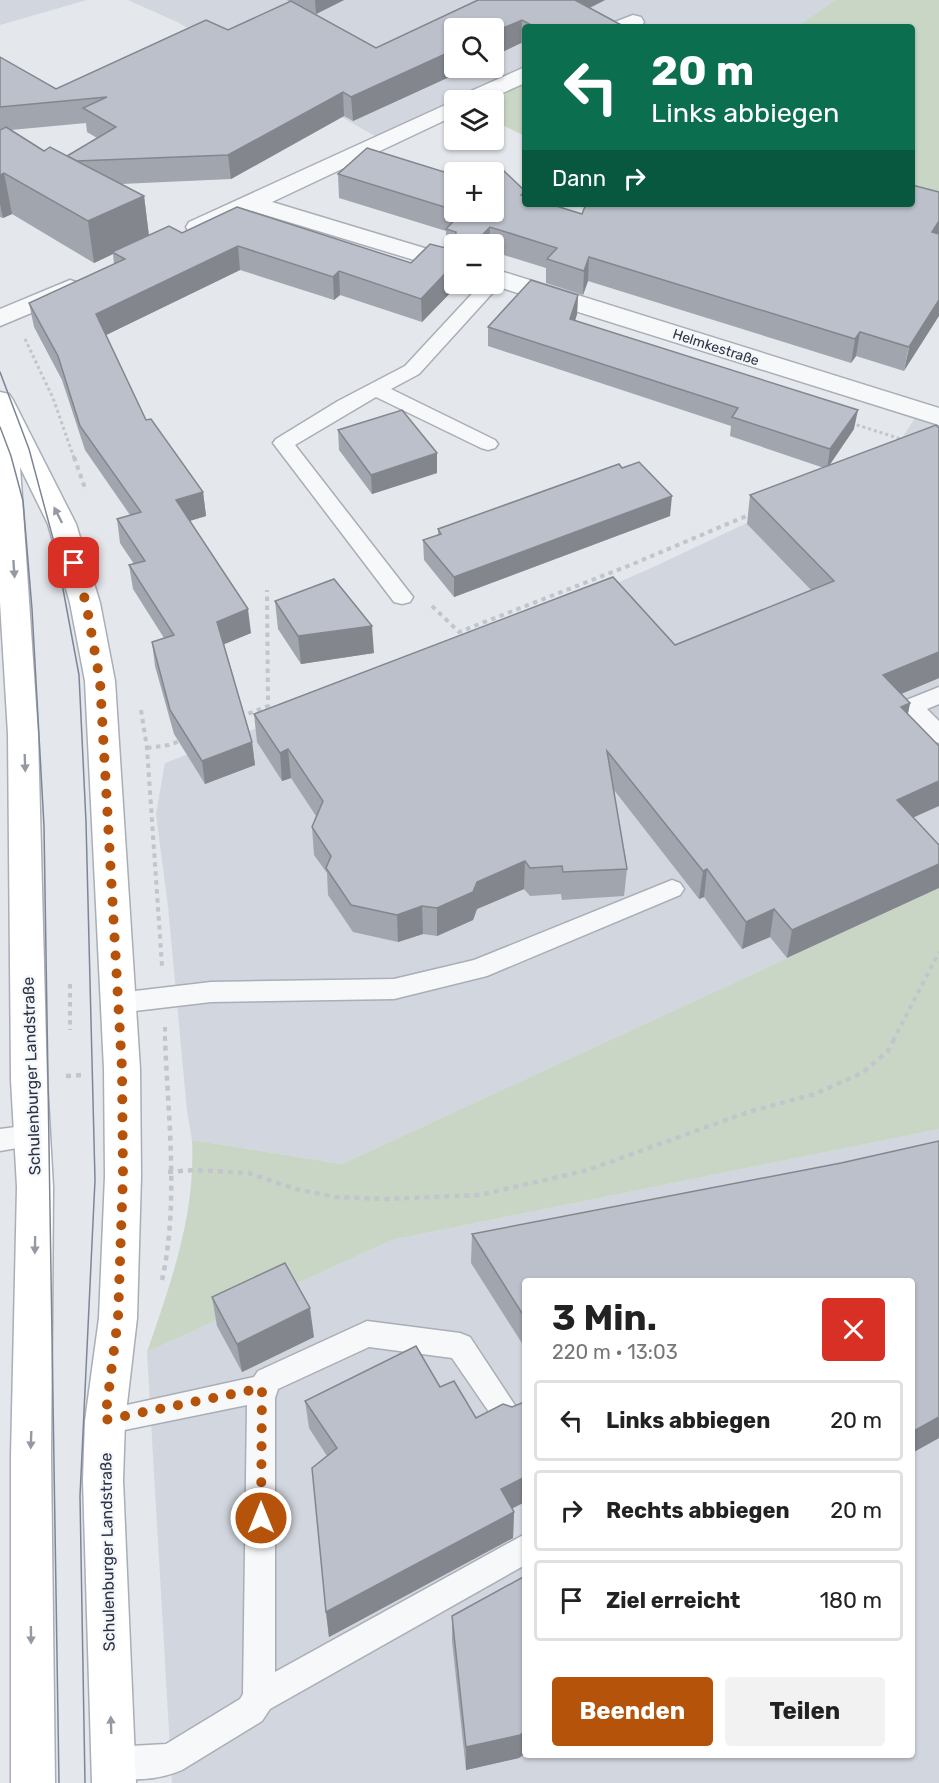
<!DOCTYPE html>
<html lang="de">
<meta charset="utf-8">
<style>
body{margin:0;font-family:Rubik,sans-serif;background:#f2f2f2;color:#222;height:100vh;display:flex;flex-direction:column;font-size:22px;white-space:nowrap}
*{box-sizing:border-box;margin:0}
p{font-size:20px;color:#767676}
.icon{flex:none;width:33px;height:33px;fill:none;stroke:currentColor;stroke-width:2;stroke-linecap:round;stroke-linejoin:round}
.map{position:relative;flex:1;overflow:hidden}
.details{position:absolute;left:522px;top:1278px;width:393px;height:480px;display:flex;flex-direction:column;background:#fff;border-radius:6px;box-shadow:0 2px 4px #0004}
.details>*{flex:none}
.top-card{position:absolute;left:522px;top:24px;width:393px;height:183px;border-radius:6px;box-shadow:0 2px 4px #0004;background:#0b6e4f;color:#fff;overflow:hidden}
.buttons{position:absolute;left:444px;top:18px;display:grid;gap:12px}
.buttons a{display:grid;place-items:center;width:60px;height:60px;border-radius:6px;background:#fff;box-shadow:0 2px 4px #0004;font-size:30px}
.pin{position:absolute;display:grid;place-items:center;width:51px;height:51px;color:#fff;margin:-26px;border-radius:12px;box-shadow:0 3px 9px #0006}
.me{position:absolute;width:66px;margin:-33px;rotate:0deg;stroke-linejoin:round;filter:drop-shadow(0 0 4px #0008)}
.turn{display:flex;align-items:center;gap:21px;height:126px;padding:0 30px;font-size:27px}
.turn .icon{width:78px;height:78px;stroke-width:2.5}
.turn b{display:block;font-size:42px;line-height:51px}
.then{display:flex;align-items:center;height:57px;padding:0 30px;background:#0003;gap:12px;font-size:22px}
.round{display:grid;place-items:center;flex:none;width:63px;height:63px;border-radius:6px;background:#f2f2f2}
.headline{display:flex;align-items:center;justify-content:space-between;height:102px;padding:0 30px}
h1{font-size:36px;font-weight:700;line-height:45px}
.button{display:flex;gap:12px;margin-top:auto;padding:12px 30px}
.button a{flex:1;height:69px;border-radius:6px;background:#b45309;color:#fff;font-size:24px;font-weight:700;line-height:69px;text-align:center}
.button a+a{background:#f2f2f2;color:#222}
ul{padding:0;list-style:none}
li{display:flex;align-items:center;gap:18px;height:81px;margin:0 12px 9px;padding:0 18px;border:3px solid #e0e0e0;border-radius:6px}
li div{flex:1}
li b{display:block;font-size:22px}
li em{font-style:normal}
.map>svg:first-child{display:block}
.built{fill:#d2d6de;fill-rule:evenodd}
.green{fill:#c9d6c5}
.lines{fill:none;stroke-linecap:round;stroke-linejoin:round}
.lane-casing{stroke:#a9aeb7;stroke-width:3}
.street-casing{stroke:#a9aeb7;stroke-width:3}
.secondary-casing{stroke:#a9aeb7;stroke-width:3}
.path-far2{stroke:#c2c5cb;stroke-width:3;stroke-dasharray:3 3;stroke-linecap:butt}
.path-far1{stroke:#c2c5cb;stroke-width:4;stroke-dasharray:4.5 4.5;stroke-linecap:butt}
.path{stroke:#c2c5cb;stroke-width:4.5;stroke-dasharray:5 5;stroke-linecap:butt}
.lane{fill:#f7f8fa;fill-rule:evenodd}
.street{fill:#f7f8fa;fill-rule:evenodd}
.secondary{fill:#fff;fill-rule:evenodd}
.tram{stroke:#7d8696;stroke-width:1.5}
.wall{fill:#a1a5ae;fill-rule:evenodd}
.shaded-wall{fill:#83868d}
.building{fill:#bbc0ca;stroke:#83868d;stroke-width:1.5}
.oneway{fill:#959aa2}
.route{stroke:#b45309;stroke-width:10;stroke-dasharray:0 18}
.labels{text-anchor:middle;stroke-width:4.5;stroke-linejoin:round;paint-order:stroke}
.far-street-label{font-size:14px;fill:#2b3445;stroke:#f4f6f9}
.street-label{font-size:16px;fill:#2b3445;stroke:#f4f6f9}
</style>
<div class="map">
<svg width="939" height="1783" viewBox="0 0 939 1783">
<rect width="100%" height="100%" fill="#e4e7ec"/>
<g class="built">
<path d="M0 0H87L0 25Z"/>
<path d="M128 0H835L797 27H643L633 22 623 27H525V74L470 100H454V108L380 139 177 22ZM454 28H494V68H454Z"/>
<path d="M919 412 939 417V888L342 1164 192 1140 187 1111 168 906 156 814 165 763 471 647 649 569 890 456Z"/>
<path d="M939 1129V1783H172L147 1352 392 1240ZM525 1281H912V1755H525Z"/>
</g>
<g class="green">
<path d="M835 0H939V192L912 186V27H797Z"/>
<path d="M525 74V136L494 121V100H470Z"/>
<path d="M939 888V1129L392 1240 147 1352C171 1283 196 1213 192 1140L342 1164Z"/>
</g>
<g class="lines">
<defs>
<g id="lane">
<path d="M494 279 500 284 497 288 419 374 391 389 495 440 498 444 495 448 488 450 481 448 376 397 295 445 413 597 410 602 402 604 394 602 273 443 276 439 338 401 405 366 481 284H494Z"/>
<path d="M939 687V704L927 709 939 721V743L931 741 901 707 904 701Z"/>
<path d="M672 880 680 883 684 889 680 895 487 976 394 999 211 1002 118 1013 109 1010 105 1003 109 996 118 993 211 982 394 979 474 960Z"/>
<path d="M31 1125 40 1128 44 1136 40 1144 0 1151V1129Z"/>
<path d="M367 1321 460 1333 470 1337 524 1419 520 1428 510 1432 500 1428 452 1358 369 1347 278 1389 275 1398V1672L525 1534V1565L270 1709 262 1721 182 1770C160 1780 124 1783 102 1774L97 1763 102 1752 113 1747 166 1744 240 1699 243 1694 247 1405 105 1434 95 1430 91 1421 95 1412 254 1377 258 1371Z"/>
</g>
<g id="street">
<path d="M633 15 641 17 644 22 641 27H612L615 22Z"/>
<path d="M525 67V83L487 100H459L462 95Z"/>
<path d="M454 101V116L272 202 454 257V272L252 211 198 234 189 232 186 227 189 222Z"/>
<path d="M494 269 939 408V425L489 284H494Z"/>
<path d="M70 280 79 283 83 288 79 293 0 326V309Z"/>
</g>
<path id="secondary" d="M0 392 9 394 13 400 76 524 100 603 115 681 140 1069 141 1176 137 1318 125 1421 123 1480 136 1783H92L83 1480 85 1421 99 1318 105 1176 104 1069 85 681 70 603 48 524 20 467 38 734 47 1080 53 1187 51 1456 55 1783H11V1456L17 1187 11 1080 8 734 0 602Z"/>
</defs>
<use href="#lane" class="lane-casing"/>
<use href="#street" class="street-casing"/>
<use href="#secondary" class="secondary-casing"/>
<g class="path-far2">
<path d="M25 339 53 398 74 458"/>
<path d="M851 423 904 440"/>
</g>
<g class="path-far1">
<path d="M74 457 86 491"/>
<path d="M432 606 459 632 633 564 751 514"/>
<path d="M141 710 147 748 162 966"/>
<path d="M240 717 268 706 267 590"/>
<path d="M147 748 169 745 183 740"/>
<path d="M70 984V1030"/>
<path d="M165 1027V1041"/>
<path d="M893 1041 939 952"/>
</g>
<g class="path">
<path d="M66 1076 83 1075"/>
<path d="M168 1172 194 1170 248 1173 296 1189 335 1197 385 1199 480 1195 588 1170 748 1112 815 1094 862 1073 888 1051 894 1039"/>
<path d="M162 1280C179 1205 168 1116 165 1039"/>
</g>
<use href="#lane" class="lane"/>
<use href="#street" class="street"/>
<use href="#secondary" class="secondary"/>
<g class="tram">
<path d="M0 372 29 449 55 546 79 675 86 822 95 1180 80 1496 85 1783"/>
<path d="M0 427 11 456 23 501 32 609 44 826 59 1783"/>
</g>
</g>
<g class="wall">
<path d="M287 0H344L316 14 301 7 376 48 478 0H605L590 8 625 27H525V45L521 43 494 56V28L454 68H469L353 121 344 116 231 179 121 184 144 196 149 235 182 233 411 263 446 248V231L339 198 338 174 454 175V212H494L525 191V204L582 214 912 204 939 192 904 371 856 356 851 363 588 281 583 295 546 283V268L494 252V244H454V284H459L422 322 340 295 334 300 240 270 106 335 146 420 203 492 206 516 190 521 251 633 224 644 252 742 255 765 205 784 174 734 155 666 152 642 164 638 133 589 129 565 134 564 120 543 117 519 130 515 85 450 62 380 34 327 29 303 114 264 113 254 94 263 12 214 3 218 0 217V57L56 89 228 30 290 2ZM86 123 87 132 97 138 67 156 44 151 11 130Z"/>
<path d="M578 295 577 314 575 320 854 429 829 465 939 428V678L901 694 910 703 908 714 913 817 787 958 770 937 742 949 704 897 699 899 614 790 627 869 624 896 562 900 561 894 530 896 524 889 477 909 473 920 437 936 423 934 398 942 353 932 328 895 327 873 314 855 312 827 316 816 291 778 282 781 257 742 254 714 675 645 811 590 747 524 750 495 824 468 730 436 731 426 488 346V327Z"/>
<path d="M338 430 437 473 372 494 339 450Z"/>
<path d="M670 516 454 597 424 560 423 540 438 535V529Z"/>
<path d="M275 601 374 653 301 664 278 629Z"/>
<path d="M939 1141V1438L912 1453 525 1281V1348L471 1263 472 1234 841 1163Z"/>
<path d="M212 1297 314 1337 242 1372 217 1326Z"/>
<path d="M305 1401 512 1509 514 1512 513 1538 329 1637 326 1612 327 1456 309 1428Z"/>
<path d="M452 1616 519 1758 466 1770 452 1641Z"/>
</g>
<g class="shaded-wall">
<path d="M315 0H344L316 14Z"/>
<path d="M567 0H605L567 19Z"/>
<path d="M522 20 521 43 494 56V32Z"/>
<path d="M454 50V68H469L353 121 351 97Z"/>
<path d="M343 92 344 116 231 179 228 155Z"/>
<path d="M4 173 12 214 3 218 0 204V175Z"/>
<path d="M144 196 149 237 112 252 113 254 94 263 88 221Z"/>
<path d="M939 221V237L932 232Z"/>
<path d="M490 227 489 244H473Z"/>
<path d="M238 246 240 270 100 338 96 314Z"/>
<path d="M589 257 588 281 583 295 584 271Z"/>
<path d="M454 264V284H459L422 322 421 299Z"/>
<path d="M339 271 340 295 334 300 333 277Z"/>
<path d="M578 295 577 314 570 338V319Z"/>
<path d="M939 300V316L904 371 909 347Z"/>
<path d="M860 332 856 356 851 363 855 339Z"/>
<path d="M858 410 854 429 827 469 830 449Z"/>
<path d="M437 453V473L372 494 371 475Z"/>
<path d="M203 492 206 516 179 524 176 500Z"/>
<path d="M672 496 670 516 454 597V577Z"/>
<path d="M248 609 251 633 220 646 217 622Z"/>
<path d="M372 626 374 653 301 664 298 636Z"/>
<path d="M939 652V678L877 704 883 675Z"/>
<path d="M910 703 904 732 901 707Z"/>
<path d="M252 742 255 765 205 784 202 761Z"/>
<path d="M288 749 291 778 282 781 280 753Z"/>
<path d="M939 781V806L890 828 897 800Z"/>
<path d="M525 861 524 889 477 909 473 920 437 936V908L477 882Z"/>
<path d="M939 864V888L787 958 792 930Z"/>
<path d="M707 869 704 897 699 899 703 871Z"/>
<path d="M422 906 423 934 398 942 397 915Z"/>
<path d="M774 909 770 937 742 949 746 922Z"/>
<path d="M310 1308 314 1337 242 1372 237 1344Z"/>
<path d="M939 1417V1438L912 1453V1432Z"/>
<path d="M525 1477V1502L500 1515 501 1489Z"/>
<path d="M514 1512 513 1538 329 1637 326 1612Z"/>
<path d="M525 1732V1754L519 1758 466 1770V1747Z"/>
</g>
<g class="building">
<path d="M478 0H575L625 27H535L522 20 494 32V28H454V50L351 97 343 92 228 155 77 161 67 156 116 127 83 108 107 97 0 107V57L56 89 206 20 228 30 291 1 376 48Z"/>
<path d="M6 127 44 151 50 147 144 196 88 221 4 173 0 175V130Z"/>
<path d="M367 148 454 175V210L338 174Z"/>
<path d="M504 171 525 191 521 195 525 196V204H550L582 214 586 204H912V185L939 192V221L932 232 939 234V300L909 347 860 332 855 339 589 257 584 271 547 259 557 248 490 227 473 244H455L456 232 446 229 462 212H459H494V181Z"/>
<path d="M237 207 411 263 430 244 454 250V264L421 299 339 271 333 277 238 246 96 314 146 420 151 419 203 492 176 500 248 609 217 622 252 742 202 761 170 710 152 642 174 635 129 565 145 561 117 519 141 512 80 426 58 356 29 303 125 259 112 252 169 226 182 233Z"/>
<path d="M531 280 578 295 570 319 858 410 830 449 732 417 738 408 488 327Z"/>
<path d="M402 410 437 453 371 475 338 430Z"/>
<path d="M936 425 939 428V652L883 675 910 703 901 707 939 746V781L897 800 939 845V864L792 930 774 909 746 922 707 869 703 871 607 751 627 869 563 872 562 866 530 868 525 861 477 882 473 892 437 908 422 906 397 915 351 905 326 868 331 856 312 827 323 801 288 749 280 753 254 714 613 577 675 645 834 581 750 495Z"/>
<path d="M639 462 672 496 454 577 423 540 441 534 438 529 619 464 622 468Z"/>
<path d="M334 579 372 626 298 636 275 601Z"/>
<path d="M939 1141V1417L912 1432V1281H525V1318L472 1234 841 1163Z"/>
<path d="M285 1263 310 1308 237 1344 212 1297Z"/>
<path d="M416 1346 440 1387 454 1381 476 1418 503 1404 512 1407 522 1403 525 1397V1477L501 1489 514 1512 326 1612 312 1468 337 1448 305 1401Z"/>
<path d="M525 1576V1732L520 1735 466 1747 452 1616Z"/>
</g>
<defs><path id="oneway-solid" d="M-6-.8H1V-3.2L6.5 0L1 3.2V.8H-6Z" transform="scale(1.5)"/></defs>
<g class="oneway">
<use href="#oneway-solid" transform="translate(58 515) rotate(-117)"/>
<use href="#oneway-solid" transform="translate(14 569) rotate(86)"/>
<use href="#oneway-solid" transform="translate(25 763) rotate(88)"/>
<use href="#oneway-solid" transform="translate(35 1245) rotate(91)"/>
<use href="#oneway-solid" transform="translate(31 1440) rotate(92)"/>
<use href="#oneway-solid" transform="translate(31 1635) rotate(89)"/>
<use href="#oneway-solid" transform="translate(111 1725) rotate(-92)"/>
</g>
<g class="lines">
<path class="route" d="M74 563 86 603 100 681 122 1069 123 1176 118 1318 105 1420 262 1388 261 1518"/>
</g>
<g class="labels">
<g class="far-street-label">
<text transform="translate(716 347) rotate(18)" y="5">Helmkestraße</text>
</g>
<g class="street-label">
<text transform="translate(31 1076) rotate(-92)" y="6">Schulenburger Landstraße</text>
<text transform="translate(107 1552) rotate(-91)" y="6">Schulenburger Landstraße</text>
</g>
</g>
</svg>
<div class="buttons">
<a><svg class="icon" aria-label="search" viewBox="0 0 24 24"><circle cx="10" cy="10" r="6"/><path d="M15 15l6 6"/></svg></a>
<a><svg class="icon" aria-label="layers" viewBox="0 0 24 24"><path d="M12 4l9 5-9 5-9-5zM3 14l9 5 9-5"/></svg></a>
<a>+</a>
<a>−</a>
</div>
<div class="pin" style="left:74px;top:563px;background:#d93025"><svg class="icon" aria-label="arrive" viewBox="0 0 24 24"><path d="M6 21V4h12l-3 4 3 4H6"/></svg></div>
<svg class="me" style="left:261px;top:1518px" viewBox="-20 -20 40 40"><circle r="17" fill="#b45309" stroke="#fff" stroke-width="3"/><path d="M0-11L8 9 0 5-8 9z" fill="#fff"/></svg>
<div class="top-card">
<div class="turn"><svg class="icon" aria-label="left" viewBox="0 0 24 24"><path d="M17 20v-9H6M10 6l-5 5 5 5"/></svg><div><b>20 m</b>Links abbiegen</div></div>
<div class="then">Dann<svg class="icon" aria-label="right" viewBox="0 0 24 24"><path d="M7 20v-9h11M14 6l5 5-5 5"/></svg></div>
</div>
<section class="details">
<div class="headline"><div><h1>3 Min.</h1><p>220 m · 13:03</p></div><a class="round" style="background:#d93025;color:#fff"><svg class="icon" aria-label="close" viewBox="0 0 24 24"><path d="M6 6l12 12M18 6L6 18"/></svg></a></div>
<ul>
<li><svg class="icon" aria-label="left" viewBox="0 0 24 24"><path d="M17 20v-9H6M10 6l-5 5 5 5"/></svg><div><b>Links abbiegen</b></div><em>20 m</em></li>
<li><svg class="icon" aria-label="right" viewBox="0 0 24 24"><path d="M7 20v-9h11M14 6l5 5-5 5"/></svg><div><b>Rechts abbiegen</b></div><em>20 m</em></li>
<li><svg class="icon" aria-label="arrive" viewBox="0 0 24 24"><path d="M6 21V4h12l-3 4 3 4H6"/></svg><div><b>Ziel erreicht</b></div><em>180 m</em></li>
</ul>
<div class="button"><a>Beenden</a><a>Teilen</a></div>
</section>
</div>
